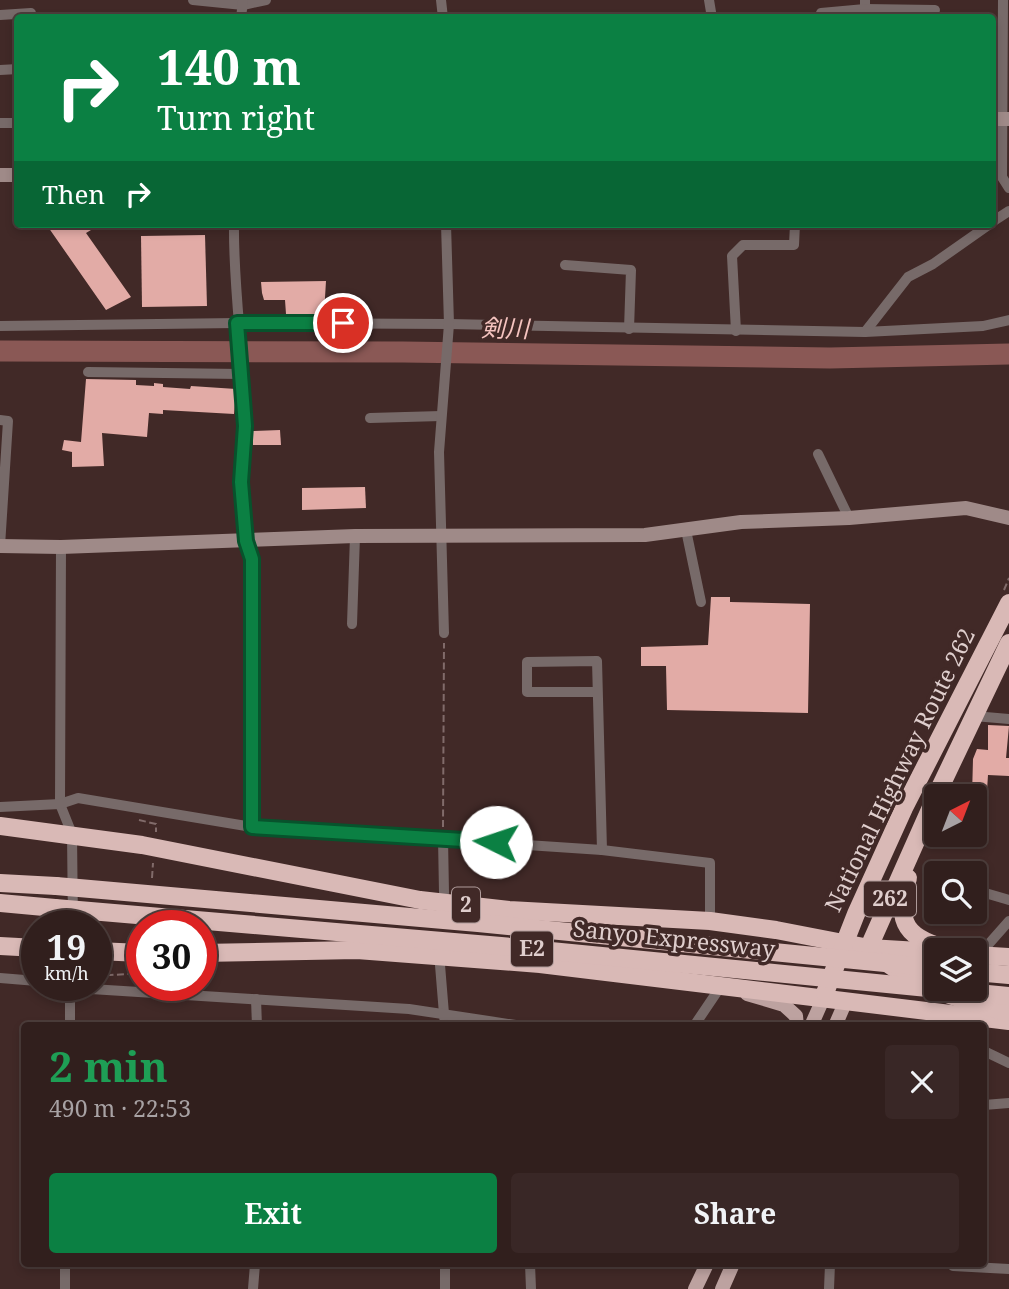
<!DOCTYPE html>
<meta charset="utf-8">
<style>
body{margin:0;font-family:"Noto Serif","Noto Sans JP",serif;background:#392726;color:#f1f3f6;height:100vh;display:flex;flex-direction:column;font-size:26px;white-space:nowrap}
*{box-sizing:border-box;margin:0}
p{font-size:23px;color:#a8a2a4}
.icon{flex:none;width:38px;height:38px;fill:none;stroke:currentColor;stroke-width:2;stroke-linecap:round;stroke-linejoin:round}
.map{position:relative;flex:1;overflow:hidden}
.details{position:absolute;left:21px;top:1022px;width:966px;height:245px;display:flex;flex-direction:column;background:#311f1d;border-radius:7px;box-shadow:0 4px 10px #0003,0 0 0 2px #4c3d3b}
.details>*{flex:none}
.top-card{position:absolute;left:14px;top:14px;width:982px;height:214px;border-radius:7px;box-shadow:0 4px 10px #0003,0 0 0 2px #4c3d3b;background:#0b8043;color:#fff;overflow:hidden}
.needle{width:46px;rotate:42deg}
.fabs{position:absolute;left:924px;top:784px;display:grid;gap:14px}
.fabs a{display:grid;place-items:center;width:63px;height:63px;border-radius:7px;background:#311f1d;box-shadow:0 4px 10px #0003,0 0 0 2px #4c3d3b;font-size:35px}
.speed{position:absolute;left:21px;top:910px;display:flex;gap:14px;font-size:35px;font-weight:700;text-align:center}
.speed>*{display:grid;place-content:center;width:91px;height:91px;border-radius:50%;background:#311f1d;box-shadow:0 4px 10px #0003,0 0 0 2px #4c3d3b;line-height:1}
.speed small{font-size:18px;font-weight:400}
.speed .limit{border:10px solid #d22;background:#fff;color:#111}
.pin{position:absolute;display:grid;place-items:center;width:60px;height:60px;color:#fff;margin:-30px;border:4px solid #fff;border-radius:50%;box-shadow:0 2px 7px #0007}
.me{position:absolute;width:77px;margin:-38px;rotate:274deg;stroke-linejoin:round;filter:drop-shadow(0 0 5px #0008)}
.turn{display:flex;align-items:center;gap:24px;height:147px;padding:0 28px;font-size:32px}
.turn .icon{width:91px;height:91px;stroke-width:2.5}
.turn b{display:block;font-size:49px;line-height:60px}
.then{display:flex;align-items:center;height:66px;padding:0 28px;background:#0003;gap:14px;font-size:26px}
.round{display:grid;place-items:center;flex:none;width:74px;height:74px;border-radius:7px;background:#392726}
.summary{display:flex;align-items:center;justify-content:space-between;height:119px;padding:0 28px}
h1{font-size:42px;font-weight:700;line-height:52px;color:#1e9e55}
.action{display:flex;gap:14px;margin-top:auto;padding:14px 28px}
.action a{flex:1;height:80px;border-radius:7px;background:#0b8043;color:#fff;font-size:28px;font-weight:700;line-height:80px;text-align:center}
.action a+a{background:#392726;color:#f1f3f6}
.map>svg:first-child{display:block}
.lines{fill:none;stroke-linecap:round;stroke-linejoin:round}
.river{stroke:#8a5855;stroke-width:21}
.building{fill:#e2aba6}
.path{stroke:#816b6a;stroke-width:2;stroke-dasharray:7 3.5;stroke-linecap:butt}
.street{stroke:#776a69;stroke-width:10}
.secondary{stroke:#9f8a88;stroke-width:14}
.primary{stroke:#bda2a0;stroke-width:14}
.highway{stroke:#d9b9b6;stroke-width:18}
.highway-bridge{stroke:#d9b9b6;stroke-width:18}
.route-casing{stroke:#07532c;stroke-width:18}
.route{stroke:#0b8043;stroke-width:12}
.labels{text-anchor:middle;stroke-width:7;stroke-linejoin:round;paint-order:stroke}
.shield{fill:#412927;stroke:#b09c9b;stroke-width:2}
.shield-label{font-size:21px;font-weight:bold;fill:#dfcecd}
.street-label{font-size:23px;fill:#dfcecd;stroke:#412927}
.water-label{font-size:24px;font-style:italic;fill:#f6c4c0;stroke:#412927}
</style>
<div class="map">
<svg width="1009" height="1289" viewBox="0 0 1009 1289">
<rect width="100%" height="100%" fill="#412927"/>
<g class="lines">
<path class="river" d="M0 351 403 352 830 358 1009 354"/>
</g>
<g class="building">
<path d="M46 224H86L91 230 86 233 131 297 106 310Z"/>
<path d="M205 235 207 306 142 307 141 236Z"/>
<path d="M326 281 324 314H286L285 300H264L262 293 261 282Z"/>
<path d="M86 379 136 380V385L154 386V383L163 384V387L190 389 191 386 236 389 234 414 163 410V414L149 413 147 437 102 433 104 466 72 467V452L62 450 64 440 81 442Z"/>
<path d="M280 430 281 445H253V431Z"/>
<path d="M365 487 366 508 302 510V488Z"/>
<path d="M711 597H730V602L810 604 808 713 667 710 666 666H641V647L708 645Z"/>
<path d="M988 725 1009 726 1006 758H1009V776L988 775 986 806 975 805V796H972L973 759 977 749 988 750Z"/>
</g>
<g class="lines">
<g class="path">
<path d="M1004 590 1009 578"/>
<path d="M139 820 156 824V832"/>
<path d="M443 827 444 643"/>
<path d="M152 878 153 863"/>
<path d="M846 878 857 874"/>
<path d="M96 976 142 973"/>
</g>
<g class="street">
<path d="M193 0 243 5 266 0"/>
<path d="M441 0 443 18"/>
<path d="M709 0 712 18"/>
<path d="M865 0V18"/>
<path d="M1003 0 1002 177 1009 188"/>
<path d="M821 13 865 9 935 10"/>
<path d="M0 15 31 13"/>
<path d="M241 18 243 1"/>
<path d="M0 70 18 69"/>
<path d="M0 123H18"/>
<path d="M992 222 1009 211"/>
<path d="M234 224C233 292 245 359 245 427 245 471 236 516 252 559V827"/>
<path d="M565 265 631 270 629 329"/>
<path d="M0 326 237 323 449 324 865 332 983 326 1009 320"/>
<path d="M736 331 732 256 743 245H794L795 224"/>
<path d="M865 332 908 277 933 264 990 224"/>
<path d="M88 372 241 374"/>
<path d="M370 418 441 416"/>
<path d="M0 420 8 421 0 546"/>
<path d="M818 454 849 518"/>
<path d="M686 530 701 602"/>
<path d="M61 547 60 804 72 834 73 926"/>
<path d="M352 624 355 536"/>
<path d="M444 633 439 452 449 324 446 224"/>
<path d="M597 692H527V662L597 661 602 850"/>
<path d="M974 716 1009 719"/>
<path d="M0 807 60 804 78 798 252 827 602 850 710 863V921"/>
<path d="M443 838 444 893"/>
<path d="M933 878 936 879"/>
<path d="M975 890 1009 900"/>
<path d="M979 955 1009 921"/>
<path d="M440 965 445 1026"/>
<path d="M0 978 37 981"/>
<path d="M77 985 91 989 409 1009 522 1026"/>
<path d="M256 999 257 1026"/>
<path d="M70 1026V985"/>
<path d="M694 1026 721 986"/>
<path d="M984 1051 1009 1063"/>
<path d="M984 1105 1009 1103"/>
<path d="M530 1264 531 1289"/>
<path d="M953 1264V1266L1009 1269"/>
<path d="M65 1289V1264"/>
<path d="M253 1289 255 1264"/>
<path d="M445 1289V1264"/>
<path d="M829 1289 830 1264"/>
</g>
<g class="secondary">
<path d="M992 119H1009"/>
<path d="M0 175H18"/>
<path d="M0 546 61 547 355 536 645 535 741 522 849 518 966 508 1009 518"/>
</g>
<g class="primary">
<path d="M747 994 784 1005 796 1016 797 1026"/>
<path d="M811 1026 823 999"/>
<path d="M835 1026 845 1003"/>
<path d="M695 1289 707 1264"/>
<path d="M722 1289 733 1264"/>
</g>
<g class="highway">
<path d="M936 796 1009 643"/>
<path d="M0 826 142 845 420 900 509 910 710 921 776 930 869 948 936 952"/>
<path d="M908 878C894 924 907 939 952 950"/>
<path d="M0 883 56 886"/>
<path d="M0 903 55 908"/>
<path d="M0 946 37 948"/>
<path d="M96 951 142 953"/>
<path d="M201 953 357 950 540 964 1009 1021"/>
<path d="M975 955 1009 957"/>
<path d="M865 956 936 796"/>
<path d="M884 961C920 988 962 1000 1006 1012"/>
<path d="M975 972 1009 975"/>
<path d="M825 993 856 914 904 808 1009 603"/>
</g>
<g class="highway-bridge">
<path d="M56 886 478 923 936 968"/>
<path d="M55 908 501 946 1009 996"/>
</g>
</g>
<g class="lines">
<defs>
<path id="route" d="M343 323H237L245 426 241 482 246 541 252 559V827L496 842"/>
</defs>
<use href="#route" class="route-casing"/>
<use href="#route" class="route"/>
</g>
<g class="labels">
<g class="shield">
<rect x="864" y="881.5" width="52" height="35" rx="5"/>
<rect x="452" y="887.5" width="28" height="35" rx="5"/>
<rect x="511" y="931.5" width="42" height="35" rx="5"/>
</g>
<g class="shield-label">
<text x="890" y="906">262</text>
<text x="466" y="912">2</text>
<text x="532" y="956">E2</text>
</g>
<g class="street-label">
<text transform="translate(900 770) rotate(-64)" y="8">National Highway Route 262</text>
<text transform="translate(674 939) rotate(6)" y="8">Sanyo Expressway</text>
</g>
<g class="water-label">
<text transform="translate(505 329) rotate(1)" y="8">剣川</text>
</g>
</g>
</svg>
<div class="fabs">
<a><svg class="needle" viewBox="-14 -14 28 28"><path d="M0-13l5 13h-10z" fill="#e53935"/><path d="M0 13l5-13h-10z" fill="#a8a2a4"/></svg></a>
<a><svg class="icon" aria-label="search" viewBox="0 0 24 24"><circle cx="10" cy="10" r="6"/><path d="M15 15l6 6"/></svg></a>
<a><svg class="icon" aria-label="layers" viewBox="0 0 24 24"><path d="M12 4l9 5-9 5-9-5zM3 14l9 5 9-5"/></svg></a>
</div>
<div class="speed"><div>19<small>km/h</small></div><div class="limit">30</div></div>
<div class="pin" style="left:343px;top:323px;background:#d93025"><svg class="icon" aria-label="arrive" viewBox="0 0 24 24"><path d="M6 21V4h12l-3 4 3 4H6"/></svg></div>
<svg class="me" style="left:496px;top:842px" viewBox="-20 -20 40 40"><circle r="19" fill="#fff"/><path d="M0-13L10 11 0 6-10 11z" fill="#0b8043"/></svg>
<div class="top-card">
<div class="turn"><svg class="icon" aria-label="right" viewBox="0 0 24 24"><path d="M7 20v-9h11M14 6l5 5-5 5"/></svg><div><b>140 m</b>Turn right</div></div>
<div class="then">Then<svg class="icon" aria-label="right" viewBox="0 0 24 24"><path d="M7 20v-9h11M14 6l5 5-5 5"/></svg></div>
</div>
<section class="details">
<div class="summary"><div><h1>2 min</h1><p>490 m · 22:53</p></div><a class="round"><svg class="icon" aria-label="close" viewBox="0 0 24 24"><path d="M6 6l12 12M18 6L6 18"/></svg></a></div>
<div class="action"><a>Exit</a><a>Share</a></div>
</section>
</div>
